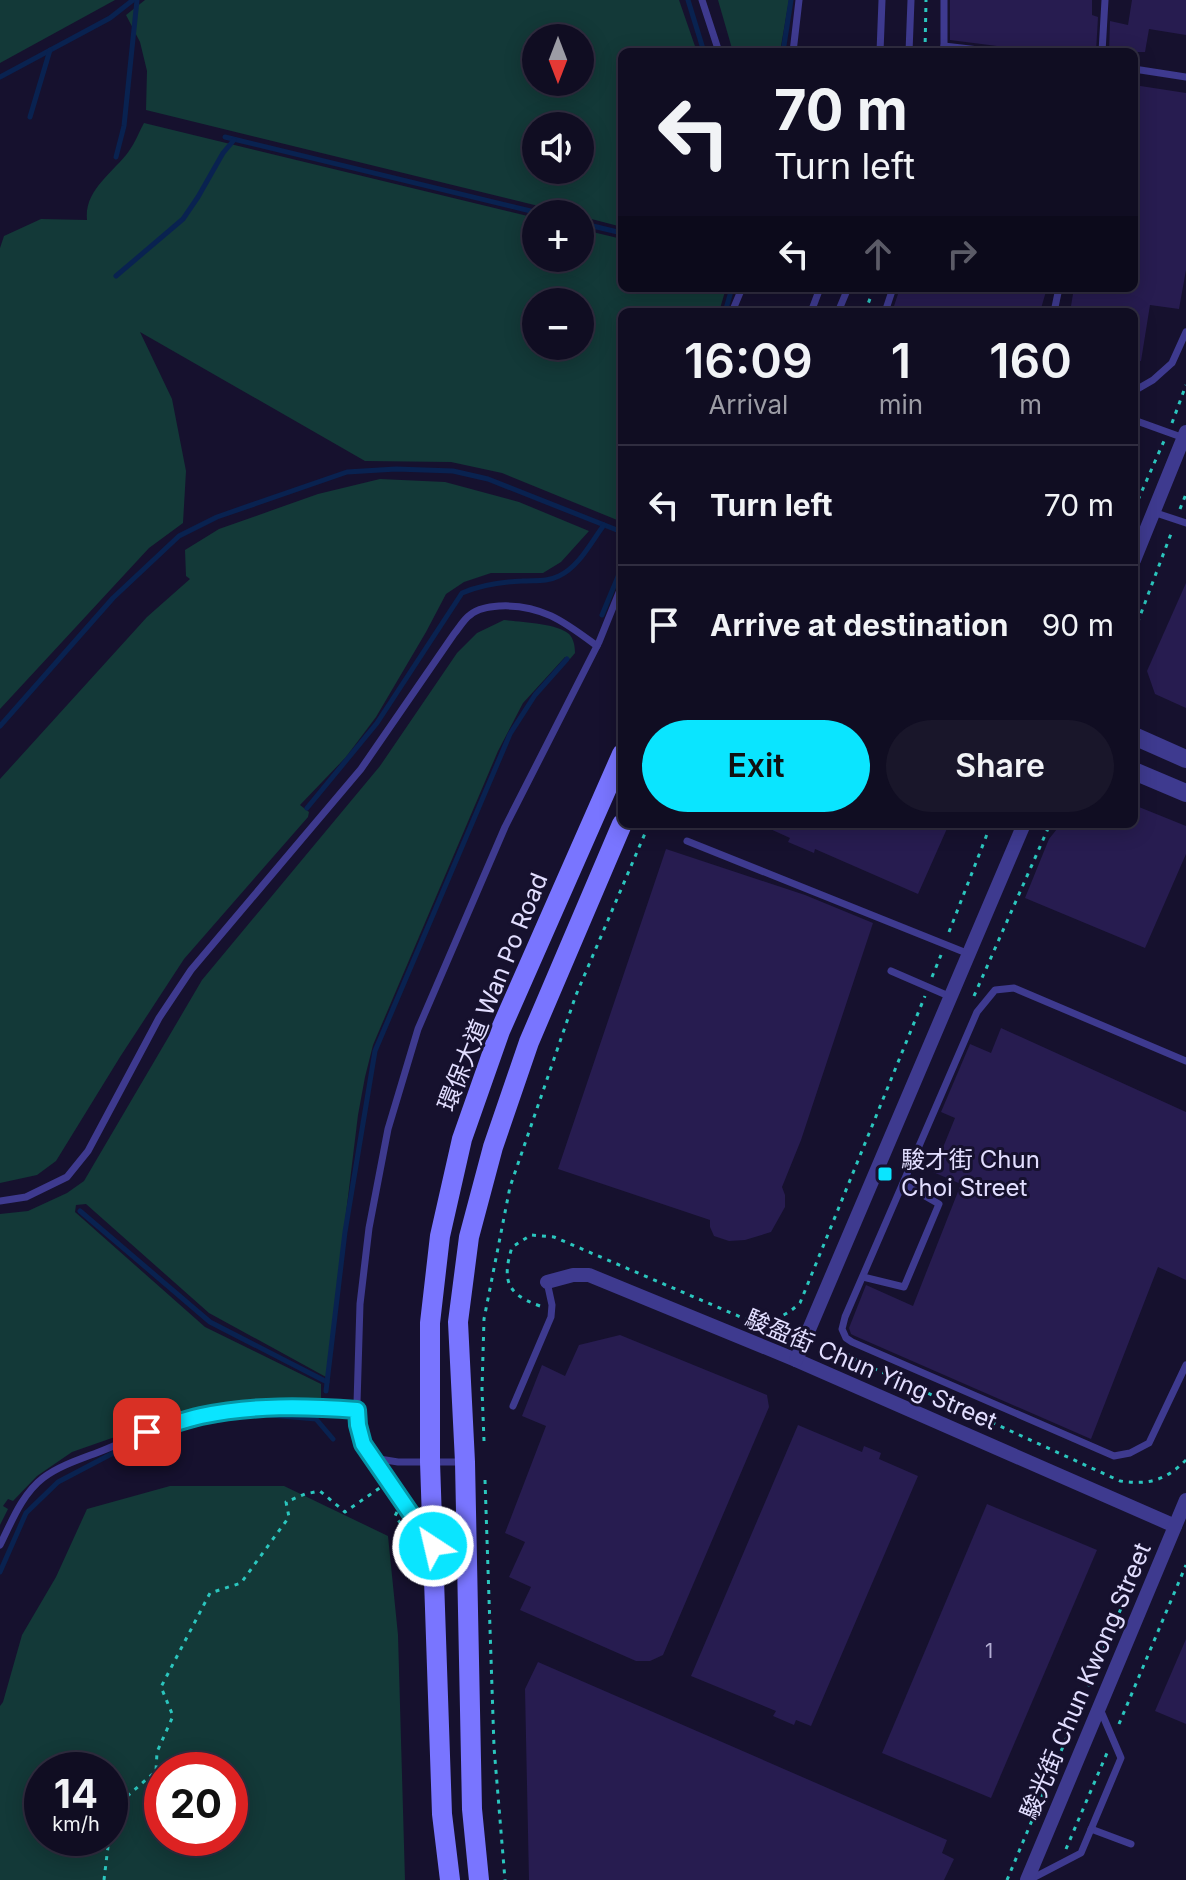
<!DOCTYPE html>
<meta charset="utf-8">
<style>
body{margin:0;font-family:Inter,"Noto Sans TC",sans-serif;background:#19162a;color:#f1f3f6;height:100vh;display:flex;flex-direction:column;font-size:30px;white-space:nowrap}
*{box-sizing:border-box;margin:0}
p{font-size:26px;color:#9c9ca5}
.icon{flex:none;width:44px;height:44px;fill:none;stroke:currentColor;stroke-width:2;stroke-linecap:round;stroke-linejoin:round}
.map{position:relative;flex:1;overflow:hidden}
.side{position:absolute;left:618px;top:308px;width:520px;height:520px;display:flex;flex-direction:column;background:#100d22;border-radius:12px;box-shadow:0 4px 20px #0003,0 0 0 2px #302d40}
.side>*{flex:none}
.banner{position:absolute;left:618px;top:48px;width:520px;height:244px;border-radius:12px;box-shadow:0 4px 20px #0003,0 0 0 2px #302d40;background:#100d22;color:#f1f3f6;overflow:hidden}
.needle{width:52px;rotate:180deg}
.buttons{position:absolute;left:522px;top:24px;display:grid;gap:16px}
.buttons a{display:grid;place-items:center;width:72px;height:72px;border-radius:50%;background:#100d22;box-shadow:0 4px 20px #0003,0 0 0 2px #302d40;font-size:40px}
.speed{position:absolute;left:24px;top:1752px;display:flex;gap:16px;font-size:40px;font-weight:700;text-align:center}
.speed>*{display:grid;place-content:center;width:104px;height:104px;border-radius:50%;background:#100d22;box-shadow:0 4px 20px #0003,0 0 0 2px #302d40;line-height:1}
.speed small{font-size:20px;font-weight:400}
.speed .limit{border:12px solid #d22;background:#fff;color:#111}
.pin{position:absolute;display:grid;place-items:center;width:68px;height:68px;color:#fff;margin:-34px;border-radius:16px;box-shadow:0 4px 12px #0006}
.me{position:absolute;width:88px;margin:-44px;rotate:325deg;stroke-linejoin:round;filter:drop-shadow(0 0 6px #0008)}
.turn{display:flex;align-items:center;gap:28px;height:168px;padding:0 24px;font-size:36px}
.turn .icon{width:104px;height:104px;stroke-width:2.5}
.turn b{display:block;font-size:56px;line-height:68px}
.lanes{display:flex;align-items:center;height:76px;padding:0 24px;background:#0003;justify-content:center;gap:40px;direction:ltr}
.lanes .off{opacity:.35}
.eta{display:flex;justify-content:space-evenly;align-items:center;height:136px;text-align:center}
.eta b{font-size:48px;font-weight:600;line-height:56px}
.primary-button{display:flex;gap:16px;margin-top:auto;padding:16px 24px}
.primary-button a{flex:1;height:92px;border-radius:48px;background:#0ae5ff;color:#111;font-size:32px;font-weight:600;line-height:92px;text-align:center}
.primary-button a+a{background:#19162a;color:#f1f3f6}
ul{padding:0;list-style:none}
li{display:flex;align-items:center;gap:24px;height:120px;padding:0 24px;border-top:2px solid #302d40}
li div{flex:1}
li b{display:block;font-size:30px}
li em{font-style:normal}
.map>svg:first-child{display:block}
.green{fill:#133938;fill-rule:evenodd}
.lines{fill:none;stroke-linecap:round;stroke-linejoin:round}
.stream{stroke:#092250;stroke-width:5}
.building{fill:#271c50}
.path{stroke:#2bc6be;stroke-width:3;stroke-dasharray:4 6;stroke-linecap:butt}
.service{stroke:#3e3a8f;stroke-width:7}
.minor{stroke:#3e3a8f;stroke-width:14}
.tertiary{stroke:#3e3a8f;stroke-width:18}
.secondary{stroke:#7975ff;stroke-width:20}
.route-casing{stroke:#0695a6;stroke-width:20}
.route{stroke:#0ae5ff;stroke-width:14}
.poi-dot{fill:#0ae5ff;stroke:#16112e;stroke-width:3}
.labels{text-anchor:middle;stroke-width:6;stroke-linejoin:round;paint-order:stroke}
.number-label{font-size:20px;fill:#b3aed3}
.street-label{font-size:24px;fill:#e2deff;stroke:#16112e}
.poi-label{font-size:24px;fill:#e2deff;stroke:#16112e;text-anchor:start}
</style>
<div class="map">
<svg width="1186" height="1880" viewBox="0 0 1186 1880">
<rect width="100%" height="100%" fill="#16112e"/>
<g class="green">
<path d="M0 0H115L0 63Z"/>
<path d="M145 0H679L697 52H622V227L580 216V214H571L146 110 147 71 140 42 126 15ZM580 38V82H536V38ZM580 126V170H536V126Z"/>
<path d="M718 0H789L780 52H733Z"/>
<path d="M144 123 536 218V258H580V229L622 239V288H726L719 312H622V522L502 473 451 462 365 461 140 332 172 399 186 471 183 523 149 548 0 709V248L4 236 41 219 87 220C84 190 113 173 129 151 135 143 139 132 144 123ZM580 302V346H536V302Z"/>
<path d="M380 479 445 482 519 502 589 531 561 562 543 573H491L464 582 446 594 426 632 376 717 346 757 300 805 309 812 308 817 184 959 120 1057 56 1161 37 1175 0 1183V779L147 617 190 579 186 576 185 550 219 529 318 494Z"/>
<path d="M504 620C520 622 557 623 569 634 574 639 575 647 575 653L570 659 565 657 523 703 498 751 373 1045 365 1077 358 1115 326 1377 209 1313 86 1204 76 1205 75 1212 205 1327 321 1384V1398L258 1402 192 1410 72 1452 37 1476 13 1501 8 1499 3 1506 8 1509 0 1525V1214L28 1211 67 1193 84 1181 202 980 380 766 457 653 477 633Z"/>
<path d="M170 1486H284L388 1536 398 1635 405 1880H0V1706L3 1702 22 1635 56 1577 87 1509ZM42 1770H110V1838H42ZM230 1770V1838H162V1770Z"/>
</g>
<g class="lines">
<g class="stream">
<path d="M688 0 704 52"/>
<path d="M783 52 791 0"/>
<path d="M0 77 110 18 133 0"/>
<path d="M30 117 50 50"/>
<path d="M225 137 543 214"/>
<path d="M116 157 124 126 137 0"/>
<path d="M580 223 622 233"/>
<path d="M116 276 183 219 198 197 223 153 234 140"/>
<path d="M725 312 732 288"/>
<path d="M602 615 622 567"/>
<path d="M0 726 113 598 179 536 217 517 347 472 396 469 453 471 488 479 622 532"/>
<path d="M307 808 377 723 462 593C481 585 501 582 522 581 535 580 547 582 559 576 579 567 591 542 604 525"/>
<path d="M80 1211 210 1322 327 1382"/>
<path d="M326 1391 345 1232 375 1051 510 734 535 695 567 659"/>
<path d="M0 1572 26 1513 58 1482 119 1450 192 1423 258 1414 316 1419 333 1439"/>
</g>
</g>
<g class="building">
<path d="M950 0H1092V15L1098 17 1096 52H1002L1000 47 997 46 950 40Z"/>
<path d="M1132 0H1186V35L1149 29 1145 52H1109L1110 21 1128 25Z"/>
<path d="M1134 85 1186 93V270L1179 309 1150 305 1141 361 1134 360V312H1070L1074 288H1134Z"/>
<path d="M900 288H1047L1040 312H892Z"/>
<path d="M1186 583V708L1155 694 1147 671Z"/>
<path d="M1134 805 1186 826V854L1145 948 1025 898 1049 839 1061 824H1134Z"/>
<path d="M759 824H949L918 894 815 849 814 853 788 842 790 838Z"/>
<path d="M666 849 805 895 873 923 801 1140 782 1187 785 1195V1207L771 1232 745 1240 729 1241 714 1236 710 1227V1220L558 1169Z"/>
<path d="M1001 1028 1186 1112V1280L1158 1267 1091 1439 855 1336 851 1334 849 1328 866 1285 913 1306 961 1184 933 1172 955 1118 941 1112 970 1044 991 1053Z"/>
<path d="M620 1335 767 1395 769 1407 663 1655 650 1661H636L520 1610 531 1587 509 1577 525 1542 505 1533 546 1426 522 1416 542 1365 565 1376 579 1345Z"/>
<path d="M798 1425 862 1452 864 1446 881 1453 879 1459 918 1476 811 1726 796 1720 794 1725 773 1716 776 1711 691 1676Z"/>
<path d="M987 1504 1097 1550 991 1798 882 1753Z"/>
<path d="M1186 1639V1724L1155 1711Z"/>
<path d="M538 1662 947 1840 942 1853 954 1859 944 1880H529L525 1689Z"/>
</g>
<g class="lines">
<g class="path">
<path d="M925 52 926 0"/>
<path d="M865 312 874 288"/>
<path d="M1172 423 1186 385"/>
<path d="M1134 509 1164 441"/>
<path d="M1180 509 1186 494"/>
<path d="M1134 632 1172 531"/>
<path d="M949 932 991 824"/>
<path d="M932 977 941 955"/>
<path d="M974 996 1050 824"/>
<path d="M540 1306C506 1294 502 1280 512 1247L531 1235 554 1237 750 1321C770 1323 785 1317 800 1303L925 996"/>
<path d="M847 1354 862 1363 1120 1481C1148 1485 1165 1481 1186 1460"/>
<path d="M484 1441 482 1389 484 1319 510 1187 576 995 649 824"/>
<path d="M485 1480 494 1747 505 1880"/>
<path d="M397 1512 395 1516 405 1529"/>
<path d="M1119 1724 1186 1565"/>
<path d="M110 1832 124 1799 156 1771 157 1752 173 1716 161 1687 210 1593 241 1583 289 1517 286 1502 305 1494 320 1491 345 1512 381 1487"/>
<path d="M1066 1849 1107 1753"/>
<path d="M104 1880 109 1838"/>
<path d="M1007 1880 1135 1575"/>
</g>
<g class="service">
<path d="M702 0 719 52"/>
<path d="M944 46 996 52"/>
<path d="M793 52 799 0"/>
<path d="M880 52 882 0"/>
<path d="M909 52 911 0"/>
<path d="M944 52V0"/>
<path d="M1102 52 1105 0"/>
<path d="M1134 69 1186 77"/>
<path d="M732 312 742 288"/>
<path d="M811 312 820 288"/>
<path d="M838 312 848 288"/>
<path d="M885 312 893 288"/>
<path d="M1054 312 1059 288"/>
<path d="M1134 391 1153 380 1172 363 1186 332"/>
<path d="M1134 420 1184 438"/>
<path d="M1153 512 1186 523"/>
<path d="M687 841 969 954"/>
<path d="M891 971 951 997"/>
<path d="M1186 1061 1014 988 995 990 977 1012 845 1317 842 1329 846 1338 852 1342 1114 1456 1130 1453 1149 1443 1186 1365"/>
<path d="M0 1201 26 1197 67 1177 88 1151 159 1018 191 970 361 769 454 634C459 628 464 619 470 615 478 608 490 607 500 606 542 604 566 623 597 646"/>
<path d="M863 1277 904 1287 939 1204 904 1184"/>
<path d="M357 1403 360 1304 369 1228 388 1129 418 1029 505 827 599 642 622 585"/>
<path d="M513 1406 551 1317 552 1305 547 1282"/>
<path d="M373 1458 398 1462H463"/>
<path d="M0 1545C11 1523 22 1494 43 1478 60 1465 84 1458 104 1450 135 1437 165 1425 197 1417 249 1404 305 1406 357 1410L358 1425 363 1444 427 1538"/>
<path d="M1091 1829 1131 1844"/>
<path d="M1029 1880 1081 1853 1121 1758 1100 1709"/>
</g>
<g class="minor">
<path d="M1134 560 1186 432"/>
<path d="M547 1282 573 1275H589L796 1360 1175 1526"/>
<path d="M796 1360 1024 824"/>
<path d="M1027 1880 1186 1500"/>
</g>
<g class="tertiary">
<path d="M1134 736 1186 759"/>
<path d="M1134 771 1186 793"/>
</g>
<g class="secondary">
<path d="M450 1880 442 1814 430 1462V1323L440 1236 462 1139 500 1031 622 754"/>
<path d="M479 1880 472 1809 465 1462 458 1322 469 1237 493 1147 529 1042 622 824"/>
</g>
</g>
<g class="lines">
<defs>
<path id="route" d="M147 1432C165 1427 183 1420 201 1416 253 1405 305 1406 357 1410L358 1425 363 1444 433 1546"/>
</defs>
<use href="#route" class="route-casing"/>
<use href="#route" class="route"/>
</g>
<rect class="poi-dot" x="877" y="1166" width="16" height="16" rx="4"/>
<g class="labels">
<g class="number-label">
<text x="989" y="1658">1</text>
</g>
<g class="street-label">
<text transform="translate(493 992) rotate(-68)" y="8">環保大道 Wan Po Road</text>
<text transform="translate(871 1370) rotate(23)" y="8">駿盈街 Chun Ying Street</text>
<text transform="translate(1086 1681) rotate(-67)" y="8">駿光街 Chun Kwong Street</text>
</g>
<g class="poi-label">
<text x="901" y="1168">駿才街 Chun<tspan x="901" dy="28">Choi Street</tspan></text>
</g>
</g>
</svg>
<div class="buttons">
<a><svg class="needle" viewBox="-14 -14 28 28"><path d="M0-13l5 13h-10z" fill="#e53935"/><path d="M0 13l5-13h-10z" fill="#9c9ca5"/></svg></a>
<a><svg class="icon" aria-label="sound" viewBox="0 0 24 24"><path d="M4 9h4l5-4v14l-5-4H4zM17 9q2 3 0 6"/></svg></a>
<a>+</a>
<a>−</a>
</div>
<div class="speed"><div>14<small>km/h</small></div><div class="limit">20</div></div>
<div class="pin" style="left:147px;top:1432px;background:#d93025"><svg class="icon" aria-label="arrive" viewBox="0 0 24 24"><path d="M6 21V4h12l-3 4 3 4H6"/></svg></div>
<svg class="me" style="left:433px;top:1546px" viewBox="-20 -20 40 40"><circle r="17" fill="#0ae5ff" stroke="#fff" stroke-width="3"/><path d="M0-11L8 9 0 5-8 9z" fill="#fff"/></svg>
<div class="banner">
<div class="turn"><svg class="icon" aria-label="left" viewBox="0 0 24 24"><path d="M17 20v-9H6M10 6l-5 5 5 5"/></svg><div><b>70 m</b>Turn left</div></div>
<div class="lanes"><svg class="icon" aria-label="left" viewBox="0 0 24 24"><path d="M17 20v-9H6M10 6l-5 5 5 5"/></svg><svg class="icon off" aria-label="ahead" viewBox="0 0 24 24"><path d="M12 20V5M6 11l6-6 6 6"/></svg><svg class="icon off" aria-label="right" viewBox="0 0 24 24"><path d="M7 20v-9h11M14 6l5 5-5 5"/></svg></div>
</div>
<section class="side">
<div class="eta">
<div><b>16:09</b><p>Arrival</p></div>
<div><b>1</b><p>min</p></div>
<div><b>160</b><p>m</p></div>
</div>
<ul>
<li><svg class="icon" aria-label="left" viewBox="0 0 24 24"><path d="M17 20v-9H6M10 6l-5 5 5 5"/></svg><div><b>Turn left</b></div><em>70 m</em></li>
<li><svg class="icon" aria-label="arrive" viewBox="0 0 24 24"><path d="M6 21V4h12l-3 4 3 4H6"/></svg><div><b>Arrive at destination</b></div><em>90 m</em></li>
</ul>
<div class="primary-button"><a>Exit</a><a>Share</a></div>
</section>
</div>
